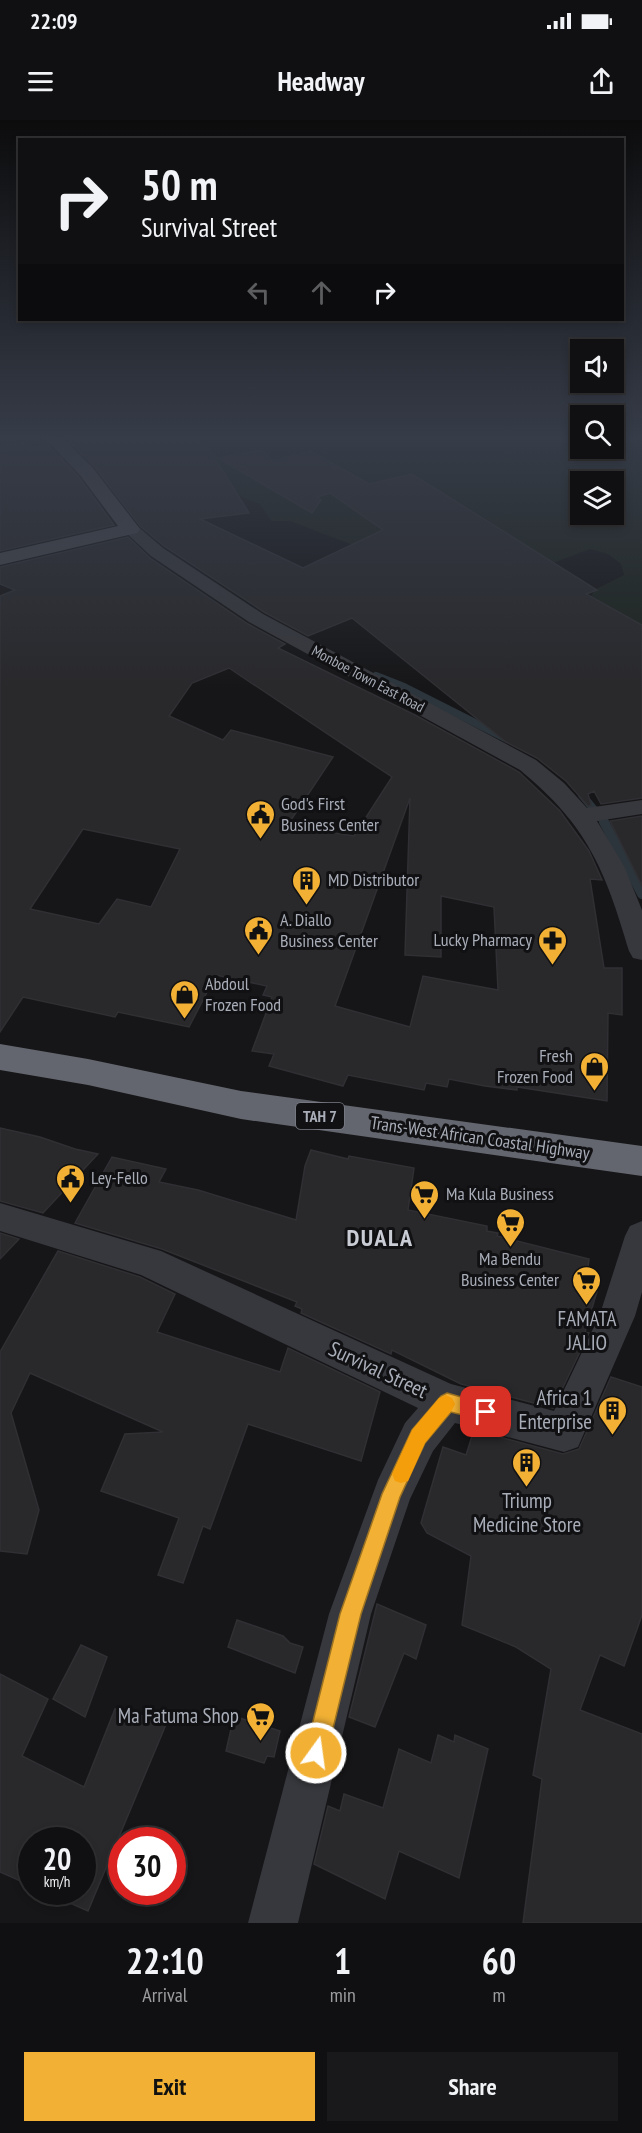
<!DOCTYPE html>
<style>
body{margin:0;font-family:"PT Sans Narrow",sans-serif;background:#19191b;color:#f1f3f6;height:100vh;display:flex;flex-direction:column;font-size:22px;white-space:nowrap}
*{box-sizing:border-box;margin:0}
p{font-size:20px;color:#9c9d9f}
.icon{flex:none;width:33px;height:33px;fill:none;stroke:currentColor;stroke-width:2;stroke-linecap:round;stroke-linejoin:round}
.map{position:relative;height:1803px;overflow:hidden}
.panel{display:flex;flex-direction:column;background:#101012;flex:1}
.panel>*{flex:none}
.top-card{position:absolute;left:18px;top:18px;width:606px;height:183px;border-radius:0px;box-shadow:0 3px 9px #0003,0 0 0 2px #303032;background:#101012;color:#f1f3f6;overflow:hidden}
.tools{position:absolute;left:570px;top:219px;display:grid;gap:12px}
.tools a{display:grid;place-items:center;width:54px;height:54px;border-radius:0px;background:#101012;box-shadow:0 3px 9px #0003,0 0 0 2px #303032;font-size:30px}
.speed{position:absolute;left:18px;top:1707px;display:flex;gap:12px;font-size:30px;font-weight:700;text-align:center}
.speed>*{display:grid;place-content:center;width:78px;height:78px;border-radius:50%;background:#101012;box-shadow:0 3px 9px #0003,0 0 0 2px #303032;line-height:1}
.speed small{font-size:15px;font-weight:400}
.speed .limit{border:9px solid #d22;background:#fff;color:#111}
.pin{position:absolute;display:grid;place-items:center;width:51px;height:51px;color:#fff;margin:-26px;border-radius:12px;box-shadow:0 3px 9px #0006}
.me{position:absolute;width:66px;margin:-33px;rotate:14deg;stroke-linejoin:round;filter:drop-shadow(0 0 4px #0008)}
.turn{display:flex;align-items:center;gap:21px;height:126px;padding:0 24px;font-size:27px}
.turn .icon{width:78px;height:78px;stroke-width:2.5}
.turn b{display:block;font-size:42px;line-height:51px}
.lanes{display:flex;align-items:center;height:57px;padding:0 24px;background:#0003;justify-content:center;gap:30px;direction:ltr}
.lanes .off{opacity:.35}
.eta{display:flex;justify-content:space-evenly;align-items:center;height:102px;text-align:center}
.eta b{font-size:36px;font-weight:700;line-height:42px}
.button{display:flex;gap:12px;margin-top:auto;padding:12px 24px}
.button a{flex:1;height:69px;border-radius:0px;background:#f2b134;color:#111;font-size:24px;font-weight:700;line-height:69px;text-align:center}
.button a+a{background:#19191b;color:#f1f3f6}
.status{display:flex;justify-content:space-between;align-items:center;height:42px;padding:0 30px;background:#101012;direction:ltr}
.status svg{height:16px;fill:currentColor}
header{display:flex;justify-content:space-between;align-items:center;height:78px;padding:0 24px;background:#101012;font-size:27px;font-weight:700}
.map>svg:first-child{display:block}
.green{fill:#1c231d;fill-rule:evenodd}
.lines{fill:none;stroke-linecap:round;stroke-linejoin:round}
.stream-far1{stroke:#2c353c;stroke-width:8}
.stream{stroke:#2c353c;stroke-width:10}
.building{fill:#29292c;stroke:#303034;stroke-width:1.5;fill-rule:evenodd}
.street{fill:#37383d;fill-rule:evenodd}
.secondary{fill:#45474d;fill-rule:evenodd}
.highway{fill:#63666e;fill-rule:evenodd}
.route{fill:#f2b134;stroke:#9d7322;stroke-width:1.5}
.slow{fill:#f59e0b}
.labels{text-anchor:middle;stroke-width:6;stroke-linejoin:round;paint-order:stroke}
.far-street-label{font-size:15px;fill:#a8adb8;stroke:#111113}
.shield{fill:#111113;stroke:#7b7e86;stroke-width:1.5}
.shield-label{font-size:16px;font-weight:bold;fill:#a8adb8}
.poi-label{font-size:18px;fill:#a8adb8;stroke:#111113;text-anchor:start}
.street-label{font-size:18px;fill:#a8adb8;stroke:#111113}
.near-poi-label{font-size:21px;fill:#a8adb8;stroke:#111113}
.near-street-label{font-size:21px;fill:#a8adb8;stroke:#111113}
.district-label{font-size:24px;font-weight:bold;letter-spacing:1.5px;fill:#c9ccd4;stroke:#111113}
</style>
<div class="status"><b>22:09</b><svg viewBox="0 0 49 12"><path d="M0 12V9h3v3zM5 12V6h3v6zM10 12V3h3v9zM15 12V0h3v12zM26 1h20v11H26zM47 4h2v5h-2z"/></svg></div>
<header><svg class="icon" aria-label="menu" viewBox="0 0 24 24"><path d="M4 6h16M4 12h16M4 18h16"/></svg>Headway<svg class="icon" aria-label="share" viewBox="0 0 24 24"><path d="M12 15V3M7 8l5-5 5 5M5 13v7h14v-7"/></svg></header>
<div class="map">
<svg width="642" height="1803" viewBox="0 0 642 1803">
<rect width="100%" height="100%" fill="#161618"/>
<path class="green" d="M143 316H580V328H614V316H642V557L623 494 590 479 594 470 624 455 621 444 608 434 590 429 524 454 366 430 290 401H271L260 384 246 379 149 322ZM580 362H614V394H580Z"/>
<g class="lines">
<g class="stream-far1">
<path d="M376 556 404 567 507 619"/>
<path d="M582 675 606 704"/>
</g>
<path class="stream" d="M604 702 642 774"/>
</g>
<g class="building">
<path d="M98 316H201L249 393 200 399 303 448 383 410 330 373 317 377 321 380 312 393 218 338 261 330 273 341 311 331 369 364 412 354 597 470 586 474 642 505V678L601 684 594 671 588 674 591 685 588 686 566 661 537 638 506 622 352 498 308 516 264 492 164 426 140 406 94 346 68 321Z"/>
<path d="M25 322 30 328 48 325 78 356 114 405 0 431V326Z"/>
<path d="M128 417 150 438 248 504 285 524 278 528 415 595 519 652 560 691 589 731 602 760 590 759 604 848H622V895L608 893 607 981 517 967V970L485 966 449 959 447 967 426 963 424 970 348 955 343 966 269 946 274 934 252 931 272 877 263 875 267 866 216 855 189 907 118 892 115 897 23 877 0 912V476L15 470 0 464V447ZM229 548 392 657 354 716 287 706 333 637 231 610 223 620 169 596 192 563ZM410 678 405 835 441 837V776L494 787 498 870 423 856 410 907 335 886ZM83 709 180 729 151 787 117 779 99 804 30 789Z"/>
<path d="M642 696V766L610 701Z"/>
<path d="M0 1008 40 1017 75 1029 98 1034 43 1093 0 1081Z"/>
<path d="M311 1030 348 1039 349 1036 414 1048 408 1090 487 1106V1111L498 1113 497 1116 589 1139 586 1164 598 1168 585 1212 589 1213 553 1288 461 1264 392 1230 391 1234 301 1193 302 1189 295 1186 297 1182 162 1129 75 1103 112 1037 166 1049 159 1062 198 1070 296 1100 305 1046Z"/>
<path d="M0 1113 19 1119 0 1139Z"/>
<path d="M58 1131 140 1157 175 1174 157 1212 280 1252 288 1228 380 1272 361 1341 248 1304 210 1409 203 1406 183 1463 158 1455 179 1398 101 1371 125 1314 163 1312 30 1253 11 1293 39 1390 27 1434 0 1431V1232Z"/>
<path d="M611 1257 642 1267V1495L624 1546 600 1535 580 1590 642 1614V1803H523L542 1659 533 1655 551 1549 516 1527 462 1505 471 1436 427 1413 421 1403 443 1327 466 1335 474 1310 563 1334 579 1329Z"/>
<path d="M377 1484 426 1505 416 1539 404 1533 375 1607 349 1597Z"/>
<path d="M237 1500 283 1516 290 1523 303 1527 295 1553 228 1527Z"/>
<path d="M81 1525 107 1537 85 1597 53 1579Z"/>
<path d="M0 1554 48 1579 22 1636 84 1667 115 1589 167 1602 88 1791 45 1772H82V1720H32V1766L0 1752Z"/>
<path d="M234 1596 280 1611 274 1637 267 1636 264 1643 226 1631Z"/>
<path d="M438 1615 454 1622 455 1615 488 1629 459 1758 399 1731 385 1779 314 1744 328 1686 340 1691 344 1674 383 1688 399 1629 431 1643Z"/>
</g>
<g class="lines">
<g class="street">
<path d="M130 404 136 405 163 428 263 494 536 640 564 663 587 688 642 680V694L597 701 624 746 642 790V840L633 838 629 831C605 749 587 705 520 650L249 502 151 436 122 409Z"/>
<path d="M0 1083 161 1131 451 1264 554 1291 600 1194 625 1116 630 1106 642 1101V1172L635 1196 578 1327 564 1332 455 1303 433 1331 410 1379 371 1494 298 1803H248L329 1494 378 1360 405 1303 418 1288 141 1155 0 1111Z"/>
</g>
<path class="secondary" d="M43 316H60L92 347 140 409 137 413 0 445V433L118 406 80 355Z"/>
<path class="highway" d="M0 924 88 939 241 971 642 1026V1056L241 999 88 965 0 950Z"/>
</g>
<linearGradient id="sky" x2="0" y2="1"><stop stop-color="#0c0c0d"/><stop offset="0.56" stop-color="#363c48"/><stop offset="1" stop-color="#363c48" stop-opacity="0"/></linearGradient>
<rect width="642" height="568" fill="url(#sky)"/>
<path class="route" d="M447 1273 493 1286 495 1292 493 1299 486 1301 451 1292 425 1323 400 1377 361 1494 327 1633 324 1641 316 1644 309 1641 305 1633 340 1494 382 1374 412 1310 441 1276Z"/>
<path class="slow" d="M446 1275 452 1278 455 1284 452 1290 425 1323 408 1361 401 1363 395 1361 392 1354 412 1310 439 1278Z"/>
<defs>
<symbol id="civic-pin" viewBox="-11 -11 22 30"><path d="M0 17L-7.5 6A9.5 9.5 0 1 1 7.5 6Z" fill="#f2b134" stroke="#111113"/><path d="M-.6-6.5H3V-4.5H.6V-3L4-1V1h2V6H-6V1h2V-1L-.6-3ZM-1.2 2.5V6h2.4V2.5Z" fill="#111"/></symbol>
<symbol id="building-pin" viewBox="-11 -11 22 30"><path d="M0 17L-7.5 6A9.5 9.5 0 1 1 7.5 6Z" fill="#f2b134" stroke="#111113"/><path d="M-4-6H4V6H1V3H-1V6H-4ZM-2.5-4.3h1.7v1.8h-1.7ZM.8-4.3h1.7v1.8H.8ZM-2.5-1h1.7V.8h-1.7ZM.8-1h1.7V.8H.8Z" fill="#111"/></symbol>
<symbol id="pharmacy-pin" viewBox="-11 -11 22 30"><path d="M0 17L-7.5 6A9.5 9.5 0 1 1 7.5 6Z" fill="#f2b134" stroke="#111113"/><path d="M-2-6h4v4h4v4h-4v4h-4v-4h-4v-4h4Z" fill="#111"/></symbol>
<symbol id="shop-pin" viewBox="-11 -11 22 30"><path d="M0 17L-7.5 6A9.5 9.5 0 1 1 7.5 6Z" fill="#f2b134" stroke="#111113"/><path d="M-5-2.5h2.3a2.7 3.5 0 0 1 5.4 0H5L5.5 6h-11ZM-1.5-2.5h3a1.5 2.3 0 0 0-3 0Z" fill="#111"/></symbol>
<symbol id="supermarket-pin" viewBox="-11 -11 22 30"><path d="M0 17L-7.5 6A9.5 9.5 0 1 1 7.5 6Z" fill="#f2b134" stroke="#111113"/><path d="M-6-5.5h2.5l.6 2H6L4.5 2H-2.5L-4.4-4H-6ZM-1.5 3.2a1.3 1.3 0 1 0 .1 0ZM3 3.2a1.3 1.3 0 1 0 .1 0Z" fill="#111"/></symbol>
</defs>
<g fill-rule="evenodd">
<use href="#civic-pin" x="244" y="678" width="33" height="45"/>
<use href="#building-pin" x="290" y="744" width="33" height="45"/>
<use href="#civic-pin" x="242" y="794" width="33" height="45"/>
<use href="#pharmacy-pin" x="536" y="804" width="33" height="45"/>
<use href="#shop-pin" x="168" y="858" width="33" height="45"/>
<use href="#shop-pin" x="578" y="930" width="33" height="45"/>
<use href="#civic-pin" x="54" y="1042" width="33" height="45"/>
<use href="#supermarket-pin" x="408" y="1058" width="33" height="45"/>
<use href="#supermarket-pin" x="494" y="1086" width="33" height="45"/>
<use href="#supermarket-pin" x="570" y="1144" width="33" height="45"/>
<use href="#building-pin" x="596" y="1274" width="33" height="45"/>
<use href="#building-pin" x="510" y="1326" width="33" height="45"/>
<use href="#supermarket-pin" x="244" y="1580" width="33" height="45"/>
</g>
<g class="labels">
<g class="far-street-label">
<text transform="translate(368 559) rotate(28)" y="5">Monboe Town East Road</text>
</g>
<rect class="shield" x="296" y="983" width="48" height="26" rx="4.5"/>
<g class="shield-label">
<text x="320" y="1002">TAH 7</text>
</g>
<g class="poi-label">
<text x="281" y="690">God's First<tspan x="281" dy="21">Business Center</tspan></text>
<text x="328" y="766">MD Distributor</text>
<text x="280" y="806">A. Diallo<tspan x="280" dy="21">Business Center</tspan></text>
<text x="532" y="826" text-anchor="end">Lucky Pharmacy</text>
<text x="205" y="870">Abdoul<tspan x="205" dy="21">Frozen Food</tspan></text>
<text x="573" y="942" text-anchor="end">Fresh<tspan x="573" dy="21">Frozen Food</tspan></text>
<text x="91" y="1064">Ley-Fello</text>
<text x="446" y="1080">Ma Kula Business</text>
<text x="510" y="1145" text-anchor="middle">Ma Bendu<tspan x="510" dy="21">Business Center</tspan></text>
</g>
<g class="street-label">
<text transform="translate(480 1018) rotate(8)" y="6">Trans-West African Coastal Highway</text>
</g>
<g class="near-poi-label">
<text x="587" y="1206">FAMATA<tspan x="587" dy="24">JALIO</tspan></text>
<text x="592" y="1285" text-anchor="end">Africa 1<tspan x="592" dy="24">Enterprise</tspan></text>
<text x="527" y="1388">Triump<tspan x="527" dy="24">Medicine Store</tspan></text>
<text x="239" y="1603" text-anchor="end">Ma Fatuma Shop</text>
</g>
<g class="near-street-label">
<text transform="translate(378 1250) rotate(25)" y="7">Survival Street</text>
</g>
<g class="district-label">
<text x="380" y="1126">DUALA</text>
</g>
</g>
</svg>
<div class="tools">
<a><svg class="icon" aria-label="sound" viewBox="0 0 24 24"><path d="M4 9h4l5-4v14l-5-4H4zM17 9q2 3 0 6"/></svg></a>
<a><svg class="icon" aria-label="search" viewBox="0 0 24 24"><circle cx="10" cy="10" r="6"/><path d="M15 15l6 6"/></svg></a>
<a><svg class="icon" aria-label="layers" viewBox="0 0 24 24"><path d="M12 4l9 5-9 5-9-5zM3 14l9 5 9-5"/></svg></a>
</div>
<div class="speed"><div>20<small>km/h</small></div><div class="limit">30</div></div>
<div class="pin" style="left:486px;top:1292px;background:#d93025"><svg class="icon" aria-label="arrive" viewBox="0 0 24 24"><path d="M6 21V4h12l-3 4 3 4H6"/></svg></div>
<svg class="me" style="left:316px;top:1633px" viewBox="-20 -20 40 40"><circle r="17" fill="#f2b134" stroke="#fff" stroke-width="3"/><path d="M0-11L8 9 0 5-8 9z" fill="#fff"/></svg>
<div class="top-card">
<div class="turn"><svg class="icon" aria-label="right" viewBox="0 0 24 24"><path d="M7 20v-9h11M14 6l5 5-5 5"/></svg><div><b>50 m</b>Survival Street</div></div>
<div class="lanes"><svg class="icon off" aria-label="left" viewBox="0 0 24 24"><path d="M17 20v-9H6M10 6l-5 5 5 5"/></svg><svg class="icon off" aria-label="ahead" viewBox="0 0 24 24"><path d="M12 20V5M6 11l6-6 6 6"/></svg><svg class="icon" aria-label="right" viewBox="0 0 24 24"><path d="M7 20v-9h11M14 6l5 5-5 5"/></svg></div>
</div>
</div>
<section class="panel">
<div class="eta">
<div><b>22:10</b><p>Arrival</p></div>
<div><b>1</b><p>min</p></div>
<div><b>60</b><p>m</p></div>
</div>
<div class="button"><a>Exit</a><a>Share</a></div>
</section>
